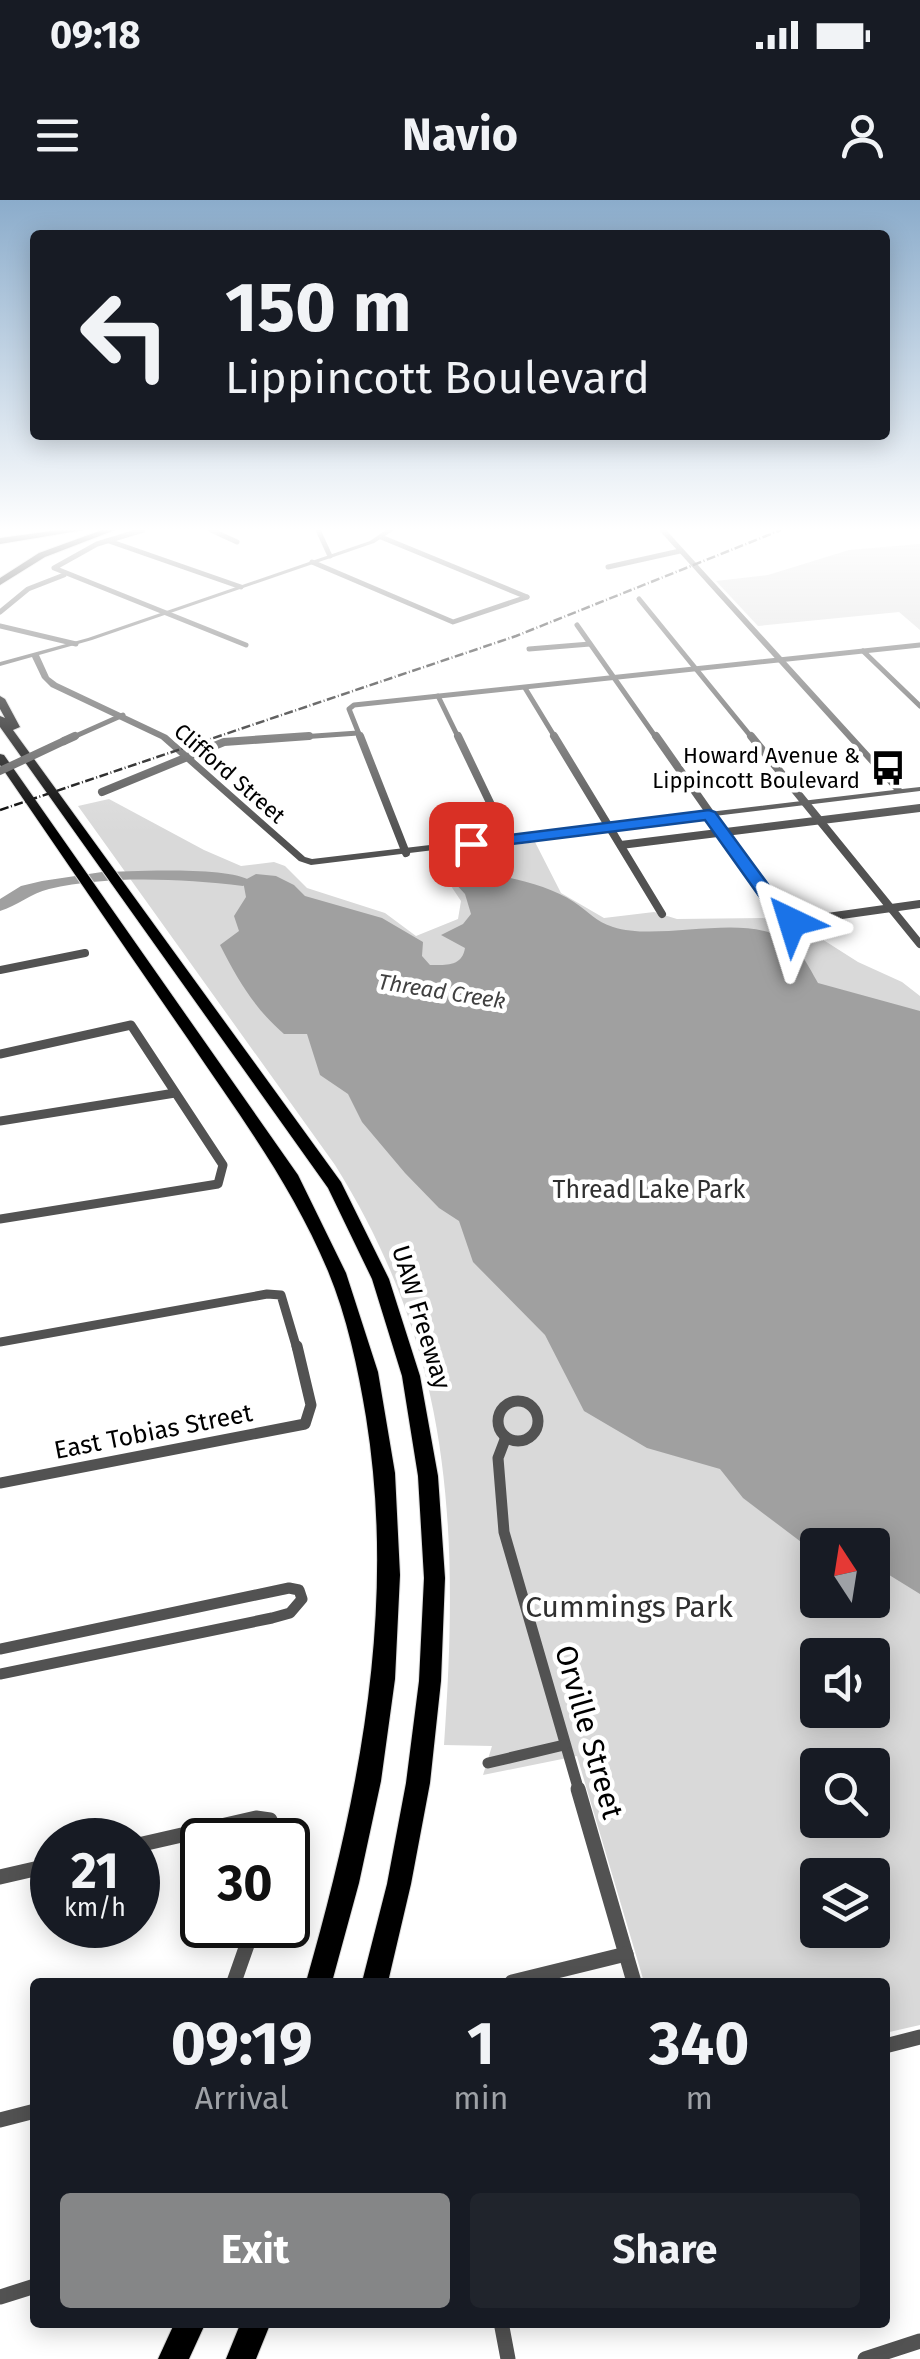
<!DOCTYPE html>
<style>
body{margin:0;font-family:"Fira Sans",sans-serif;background:#20242c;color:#f1f3f6;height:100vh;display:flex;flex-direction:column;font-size:38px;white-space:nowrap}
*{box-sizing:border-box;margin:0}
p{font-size:32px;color:#9ea1a6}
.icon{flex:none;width:55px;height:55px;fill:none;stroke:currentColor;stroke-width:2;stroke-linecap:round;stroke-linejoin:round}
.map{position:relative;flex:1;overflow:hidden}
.sheet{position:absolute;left:30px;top:1778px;width:860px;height:350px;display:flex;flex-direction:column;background:#171b24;border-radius:10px;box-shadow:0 5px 25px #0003}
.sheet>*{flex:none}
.top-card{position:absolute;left:30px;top:30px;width:860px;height:210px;border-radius:10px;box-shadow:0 5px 25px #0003;background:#171b24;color:#f1f3f6;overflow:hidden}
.needle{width:65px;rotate:348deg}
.tools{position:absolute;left:800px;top:1328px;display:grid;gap:20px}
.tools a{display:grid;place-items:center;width:90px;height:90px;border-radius:10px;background:#171b24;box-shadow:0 5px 25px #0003;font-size:50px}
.speed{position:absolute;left:30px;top:1618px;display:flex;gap:20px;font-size:50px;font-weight:700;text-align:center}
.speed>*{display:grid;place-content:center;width:130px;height:130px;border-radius:50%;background:#171b24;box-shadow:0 5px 25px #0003;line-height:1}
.speed small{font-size:25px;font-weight:400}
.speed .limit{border:5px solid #111;border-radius:15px;background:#fff;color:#111}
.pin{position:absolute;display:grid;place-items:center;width:85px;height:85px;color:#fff;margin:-42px;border-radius:20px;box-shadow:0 5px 15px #0006}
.me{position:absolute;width:110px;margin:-55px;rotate:319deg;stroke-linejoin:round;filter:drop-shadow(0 0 8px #0008)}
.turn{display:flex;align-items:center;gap:35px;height:210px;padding:0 30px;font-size:45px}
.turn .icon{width:130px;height:130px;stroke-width:2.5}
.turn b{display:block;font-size:70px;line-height:85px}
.eta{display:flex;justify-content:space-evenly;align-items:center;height:170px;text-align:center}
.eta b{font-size:60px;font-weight:700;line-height:70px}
.action{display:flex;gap:20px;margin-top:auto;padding:20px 30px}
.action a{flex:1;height:115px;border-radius:10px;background:#858687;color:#fff;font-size:40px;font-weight:700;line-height:115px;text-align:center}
.action a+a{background:#20242c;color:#f1f3f6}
.status{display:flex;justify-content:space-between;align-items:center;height:70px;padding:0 50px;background:#171b24;direction:ltr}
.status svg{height:28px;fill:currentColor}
header{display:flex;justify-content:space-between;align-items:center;height:130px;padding:0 30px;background:#171b24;font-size:45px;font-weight:700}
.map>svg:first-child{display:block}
.green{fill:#d9d9d9;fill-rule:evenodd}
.water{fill:#a0a0a0}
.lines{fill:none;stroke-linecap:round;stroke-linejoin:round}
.river{fill:#a0a0a0;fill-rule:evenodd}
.motorway-casing{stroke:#dbdbdb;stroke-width:2}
.minor-far4{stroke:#525252;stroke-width:5}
.minor-far3{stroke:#525252;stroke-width:8}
.minor-far2{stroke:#525252;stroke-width:9}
.minor-far1{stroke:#525252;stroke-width:11}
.minor{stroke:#525252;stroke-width:15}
.tertiary{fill:#525252;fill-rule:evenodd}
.motorway{fill:#000;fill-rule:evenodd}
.rail{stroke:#000;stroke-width:2.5;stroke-dasharray:9 2.5 1 2.5;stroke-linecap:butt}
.minor-bridge{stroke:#525252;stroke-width:8}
.route{fill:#1a73e8;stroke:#114b97;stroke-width:2.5}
.labels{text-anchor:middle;stroke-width:9;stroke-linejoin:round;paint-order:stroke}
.far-poi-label{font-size:22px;fill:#000;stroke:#fff;text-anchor:end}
.far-street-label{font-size:22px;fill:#000;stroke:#fff}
.far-water-label{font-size:22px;font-style:italic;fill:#414141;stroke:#fff}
.park-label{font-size:25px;fill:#303030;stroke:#fff}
.street-label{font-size:25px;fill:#000;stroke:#fff}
.near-park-label{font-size:30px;fill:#303030;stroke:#fff}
.near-street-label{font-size:30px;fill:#000;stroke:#fff}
</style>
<div class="status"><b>09:18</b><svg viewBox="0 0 49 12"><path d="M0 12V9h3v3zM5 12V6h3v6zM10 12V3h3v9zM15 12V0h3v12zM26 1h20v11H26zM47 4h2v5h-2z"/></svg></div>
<header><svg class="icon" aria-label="menu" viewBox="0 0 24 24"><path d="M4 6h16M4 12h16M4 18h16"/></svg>Navio<svg class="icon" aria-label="person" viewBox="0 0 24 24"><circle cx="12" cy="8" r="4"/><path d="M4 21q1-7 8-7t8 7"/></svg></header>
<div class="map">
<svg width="920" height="2159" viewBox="0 0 920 2159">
<rect width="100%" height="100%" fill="#fff"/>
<g class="green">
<path d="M920 344V430L899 412 758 426 716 381 768 375 849 350Z"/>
<path d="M109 599 204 650 241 666 274 662 285 666 307 688 385 713 416 736 458 719 461 701 445 677 473 668 469 652 535 642 561 693 604 718 654 712 677 719 775 718 814 734 858 762 902 782 920 796V1825L885 1833V1782H644L577 1556 483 1575 492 1546 444 1545C459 1329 453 1154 335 965L78 606ZM818 1345H872V1400H818ZM818 1455H872V1510H818ZM818 1565H872V1620H818ZM818 1675H872V1730H818Z"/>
</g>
<path class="water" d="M480 673C511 677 548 685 574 702 588 711 596 722 613 727 665 744 761 705 798 751 806 760 812 773 818 783L920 811V1394L873 1365 872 1345H818L817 1354 743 1298 720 1269 647 1248 584 1211 545 1135 473 1062 459 1021 439 1008 405 973 362 922 348 894 320 875 307 834H284C254 808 238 780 220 745L239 731 234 716 246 697 243 681 256 674 276 676 294 685 305 696 382 718 423 742 422 756 430 765C445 765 462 767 465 748L441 735 463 724 471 714 465 694 453 681Z"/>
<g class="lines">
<path class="river" d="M102 672C132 671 230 666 251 681L243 686C180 679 111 675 49 689 31 693 17 706 0 711V699L21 686 42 681Z"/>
<defs>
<g id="motorway">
<path d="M59 330H84L0 344V338Z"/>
<path d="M102 330H115L45 357 0 385V378L39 353Z"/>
<path d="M0 496 5 499 20 527 13 530 341 982 389 1079 420 1176 438 1276 445 1378 441 1481 430 1583 411 1684 388 1782H362L387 1684 406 1583 419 1481 424 1378 418 1276 402 1176 372 1079 328 988 0 527V516L5 518 0 509Z"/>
<path d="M0 554 4 555 298 975 346 1073 378 1172 395 1273 400 1375 395 1479 381 1581 359 1683 332 1782H306C359 1597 397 1410 366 1217 358 1168 347 1117 328 1071 292 985 240 916 188 839 125 748 63 657 0 565Z"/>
<path d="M175 2122H206L189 2159H158Z"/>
<path d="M241 2122H271L256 2159H226Z"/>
</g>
</defs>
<use href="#motorway" class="motorway-casing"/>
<g class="minor-far4">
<path d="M143 330 97 344 54 368 246 445"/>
<path d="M211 330 237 342"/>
<path d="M318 330 330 356"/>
<path d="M381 337 527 397"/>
<path d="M109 341 241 387"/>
<path d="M312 362 453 422 527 397"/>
<path d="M608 367 680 351"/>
<path d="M639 399 753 539"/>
<path d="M0 412 28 389 64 375"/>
<path d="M577 425 657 539"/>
<path d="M0 426 76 444"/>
<path d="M529 449 590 444"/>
<path d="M863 451 920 506"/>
<path d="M525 488 556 539"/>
<path d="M438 496 459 539"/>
<path d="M69 539 123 515"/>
<path d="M272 539 358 533"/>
<path d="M361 539 349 509 354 505 920 445"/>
</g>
<g class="minor-far3">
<path d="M360 536 406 653"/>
<path d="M458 536 508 640"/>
<path d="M554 536 662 714"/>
<path d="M656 536 783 717 792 722 920 704"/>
<path d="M751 536 920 744"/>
<path d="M64 541 75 536"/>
<path d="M102 592 224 542 309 536"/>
<path d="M621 645 920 608"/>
<path d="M0 770 85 753"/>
</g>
<g class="minor-far2">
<path d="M0 854 131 825 223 965 218 984 0 1019"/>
<path d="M0 921 175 893"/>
<path d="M0 1142 267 1094 281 1095 297 1149"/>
</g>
<g class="minor-far1">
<circle cx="518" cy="1221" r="20"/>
<path d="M506 1237 498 1258 504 1332 579 1591"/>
<path d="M0 1283 305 1224 311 1205 297 1146"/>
<path d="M0 1449 289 1388 299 1390 302 1399 290 1413 272 1418 0 1474"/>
<path d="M488 1563 564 1545"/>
</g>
<g class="minor">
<path d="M578 1589 634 1782"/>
<path d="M138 1645 256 1618 270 1620 279 1640"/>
<path d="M0 1677 52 1665"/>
<path d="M234 1782 254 1725"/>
<path d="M512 1782 626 1754"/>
<path d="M885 1846 920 1837"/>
<path d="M0 1920 35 1911"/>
<path d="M0 2097 35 2086"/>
<path d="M501 2122 508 2159"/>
<path d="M865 2159 920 2141"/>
</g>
<path class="tertiary" d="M386 330H394L374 343 92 440 39 455 49 477 57 483 167 535 305 657 312 659 894 590 659 330H666L902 589 920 587V591L311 665 299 661 161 539 51 487 42 478 32 457 0 466V462L88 438 370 341Z"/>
<use href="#motorway" class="motorway"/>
<path class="rail" d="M0 610 516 436 781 330"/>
<path class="minor-bridge" d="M0 571 64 541"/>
</g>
<linearGradient id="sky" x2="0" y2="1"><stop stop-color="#8baccb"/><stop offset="0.52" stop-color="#fff"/><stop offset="1" stop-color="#fff" stop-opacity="0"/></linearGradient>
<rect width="920" height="633" fill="url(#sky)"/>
<path class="route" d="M709 610 715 612 789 713 798 718V725L777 721 705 620 471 649 463 644 471 640Z"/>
<defs>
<symbol id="bus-bare" viewBox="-9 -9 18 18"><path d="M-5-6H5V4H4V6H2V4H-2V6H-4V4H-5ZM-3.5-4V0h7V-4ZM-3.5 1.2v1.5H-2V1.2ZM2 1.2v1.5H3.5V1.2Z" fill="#000" stroke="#fff" stroke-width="2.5" paint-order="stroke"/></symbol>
</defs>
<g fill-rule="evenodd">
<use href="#bus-bare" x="863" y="543" width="50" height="50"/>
</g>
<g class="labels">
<g class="far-poi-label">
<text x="860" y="563">Howard Avenue &amp;<tspan x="860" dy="25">Lippincott Boulevard</tspan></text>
</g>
<g class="far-street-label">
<text transform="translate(230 573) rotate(41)" y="8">Clifford Street</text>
</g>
<g class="far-water-label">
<text transform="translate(442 791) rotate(9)" y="8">Thread Creek</text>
</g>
<g class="park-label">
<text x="649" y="998">Thread Lake Park</text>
</g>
<g class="street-label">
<text transform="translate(422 1117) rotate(73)" y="9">UAW Freeway</text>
<text transform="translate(153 1231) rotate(-11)" y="9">East Tobias Street</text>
</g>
<g class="near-park-label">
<text x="629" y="1417">Cummings Park</text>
</g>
<g class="near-street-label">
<text transform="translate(589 1532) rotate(74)" y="10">Orville Street</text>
</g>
</g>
</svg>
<div class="tools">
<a><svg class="needle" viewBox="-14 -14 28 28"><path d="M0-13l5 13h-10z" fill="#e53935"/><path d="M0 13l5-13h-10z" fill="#9ea1a6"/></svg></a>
<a><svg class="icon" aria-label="sound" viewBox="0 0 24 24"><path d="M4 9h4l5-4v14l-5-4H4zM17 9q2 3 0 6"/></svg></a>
<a><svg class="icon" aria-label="search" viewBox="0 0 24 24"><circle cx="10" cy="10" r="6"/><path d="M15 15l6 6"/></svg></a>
<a><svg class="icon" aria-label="layers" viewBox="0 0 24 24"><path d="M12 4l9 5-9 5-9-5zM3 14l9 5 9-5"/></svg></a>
</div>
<div class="speed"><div>21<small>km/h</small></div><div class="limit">30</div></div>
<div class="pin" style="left:471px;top:644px;background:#d93025"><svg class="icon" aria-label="arrive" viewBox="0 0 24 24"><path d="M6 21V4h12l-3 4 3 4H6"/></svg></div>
<svg class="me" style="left:792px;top:722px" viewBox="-20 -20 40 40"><path d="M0-17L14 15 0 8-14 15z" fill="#1a73e8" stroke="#fff" stroke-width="4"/></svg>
<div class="top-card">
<div class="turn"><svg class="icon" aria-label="left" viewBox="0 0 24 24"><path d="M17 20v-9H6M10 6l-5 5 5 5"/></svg><div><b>150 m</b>Lippincott Boulevard</div></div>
</div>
<section class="sheet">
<div class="eta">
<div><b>09:19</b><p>Arrival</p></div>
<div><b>1</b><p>min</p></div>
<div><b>340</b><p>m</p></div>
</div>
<div class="action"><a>Exit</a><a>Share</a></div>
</section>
</div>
